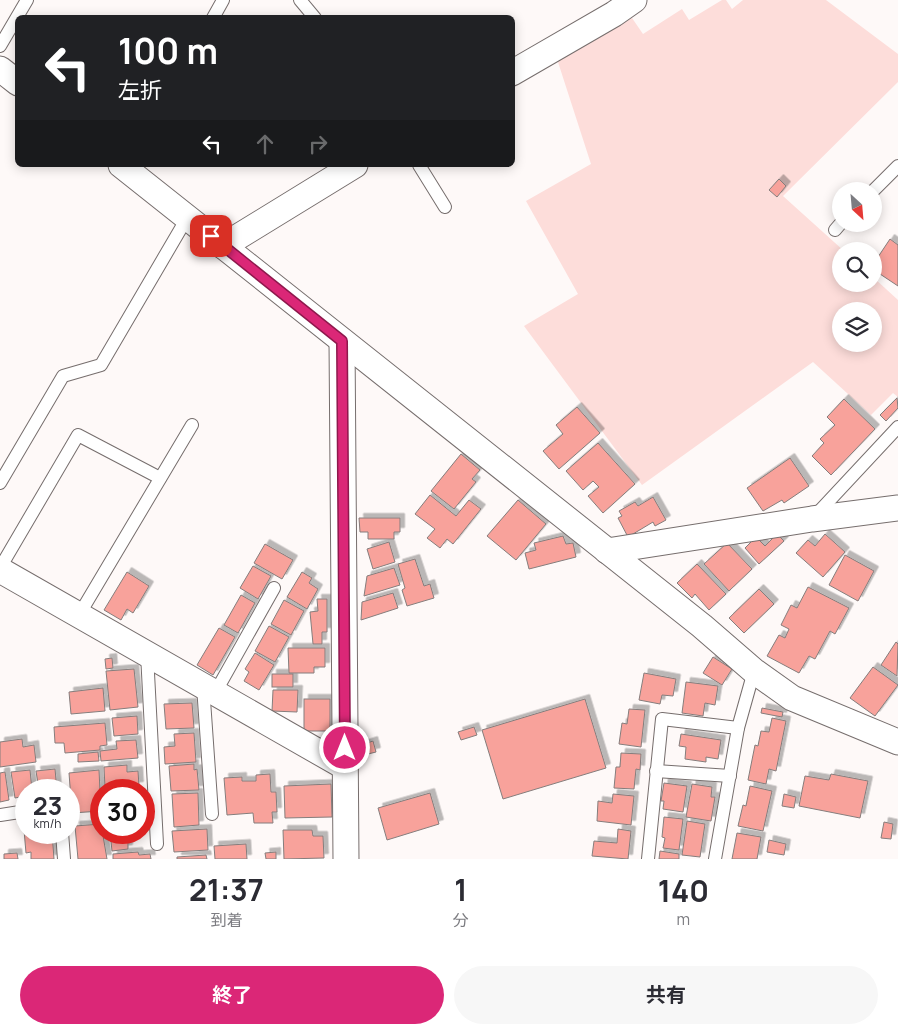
<!DOCTYPE html>
<html lang="ja">
<meta charset="utf-8">
<style>
body{margin:0;font-family:Manrope,"Noto Sans JP",sans-serif;background:#f7f7f7;color:#2b2b33;height:100vh;display:flex;flex-direction:column;font-size:19px;white-space:nowrap}
*{box-sizing:border-box;margin:0}
p{font-size:16px;color:#7c7c81}
.icon{flex:none;width:28px;height:28px;fill:none;stroke:currentColor;stroke-width:2;stroke-linecap:round;stroke-linejoin:round}
.map{position:relative;height:859px;overflow:hidden}
.sheet{display:flex;flex-direction:column;background:#fff;flex:1}
.sheet>*{flex:none}
.guide{position:absolute;left:15px;top:15px;width:500px;height:152px;border-radius:8px;box-shadow:0 2px 12px #0003;background:#202124;color:#fff;overflow:hidden}
.needle{width:32px;rotate:154deg}
.buttons{position:absolute;left:832px;top:182px;display:grid;gap:10px}
.buttons a{display:grid;place-items:center;width:50px;height:50px;border-radius:50%;background:#fff;box-shadow:0 2px 12px #0003;font-size:25px}
.speed{position:absolute;left:15px;top:779px;display:flex;gap:10px;font-size:25px;font-weight:700;text-align:center}
.speed>*{display:grid;place-content:center;width:65px;height:65px;border-radius:50%;background:#fff;box-shadow:0 2px 12px #0003;line-height:1}
.speed small{font-size:12px;font-weight:400}
.speed .limit{border:8px solid #d22;background:#fff;color:#111}
.pin{position:absolute;display:grid;place-items:center;width:42px;height:42px;color:#fff;margin:-21px;border-radius:10px;box-shadow:0 2px 8px #0006}
.me{position:absolute;width:55px;margin:-28px;rotate:0deg;stroke-linejoin:round;filter:drop-shadow(0 0 4px #0008)}
.turn{display:flex;align-items:center;gap:18px;height:105px;padding:0 20px;font-size:22px}
.turn .icon{width:65px;height:65px;stroke-width:2.5}
.turn b{display:block;font-size:35px;line-height:42px}
.lanes{display:flex;align-items:center;height:48px;padding:0 20px;background:#0003;justify-content:center;gap:25px;direction:ltr}
.lanes .off{opacity:.35}
.eta{display:flex;justify-content:space-evenly;align-items:center;height:85px;text-align:center}
.eta b{font-size:30px;font-weight:700;line-height:35px}
.button{display:flex;gap:10px;margin-top:auto;padding:10px 20px}
.button a{flex:1;height:58px;border-radius:30px;background:#db2777;color:#fff;font-size:20px;font-weight:700;line-height:58px;text-align:center}
.button a+a{background:#f7f7f7;color:#2b2b33}
.map>svg:first-child{display:block}
.green{fill:#fdddda;fill-rule:evenodd}
.building{fill:#f8a29b;stroke:#857d7c;filter:url(#shadow)}
.lines{fill:none;stroke-linecap:round;stroke-linejoin:round}
.service-casing{stroke:#766e6d;stroke-width:14}
.minor-casing{stroke:#766e6d;stroke-width:27}
.service{stroke:#fff;stroke-width:12}
.minor{stroke:#fff;stroke-width:25}
.route-casing{stroke:#8e194d;stroke-width:12}
.route{stroke:#db2777;stroke-width:9}
</style>
<div class="map">
<svg width="898" height="859" viewBox="0 0 898 859">
<defs>
<filter id="shadow"><feDropShadow dx="4.5" dy="-4.5" stdDeviation="0" flood-color="#0004"/></filter>
</defs>
<rect width="100%" height="100%" fill="#fef9f8"/>
<path class="green" d="M722 0H726L732 9 743 0H826L898 54V82L783 196 844 251H841V284H874V278L898 300V397L893 393 871 415 813 362 642 485 524 326 578 294 526 201 591 164 557 59 632 18 643 34 682 9 689 20ZM841 311H874V344H841Z"/>
<g class="building">
<path d="M779 179 786 186 777 197 769 190Z"/>
<path d="M890 239 898 245V286L874 270V263Z"/>
<path d="M897 398 898 408 886 421 880 415Z"/>
<path d="M844 399 875 429 831 475 812 456 824 443 820 439 835 425 827 417Z"/>
<path d="M577 407 600 433 559 469 543 451 563 434 556 425Z"/>
<path d="M598 443 635 484 603 513 588 496 599 487 593 481 583 490 566 471Z"/>
<path d="M461 454 480 470 472 479 476 482 454 509 431 491Z"/>
<path d="M790 458 809 486 784 503 782 500 763 511 747 488Z"/>
<path d="M430 495 456 516 469 500 481 509 453 544 447 539 440 548 427 538 435 529 415 514Z"/>
<path d="M653 497 666 520 655 526 653 522 628 537 618 518 622 516 619 511 635 502 638 506Z"/>
<path d="M518 500 546 524 516 560 487 536Z"/>
<path d="M359 518H400V532H394V539H368V532H360Z"/>
<path d="M777 534 784 541 759 564 745 548 756 537 765 546Z"/>
<path d="M825 534 845 552 823 577 796 553 808 540 815 546Z"/>
<path d="M563 536 566 544 573 543 576 557 529 569 525 553 536 550 534 543Z"/>
<path d="M389 542 395 562 373 569 367 549Z"/>
<path d="M727 543 752 569 729 591 704 564Z"/>
<path d="M265 544 293 560 282 579 254 563Z"/>
<path d="M845 555 874 571 858 601 829 585Z"/>
<path d="M415 559 424 586 430 584 434 598 407 606 402 590 405 588 398 564Z"/>
<path d="M697 564 726 594 709 610 695 594 692 598 677 583Z"/>
<path d="M253 566 271 576 258 599 240 588Z"/>
<path d="M394 568 400 585 364 596 367 576Z"/>
<path d="M127 572 149 586 133 613 127 609 121 620 104 610Z"/>
<path d="M302 572 312 578 309 583 318 589 307 609 287 597Z"/>
<path d="M808 587 849 608 835 634 830 631 815 659 809 656 799 673 767 656 779 635 785 638 789 629 781 625 791 605 797 608Z"/>
<path d="M759 589 774 604 744 633 729 618Z"/>
<path d="M393 593 398 608 361 620 362 602Z"/>
<path d="M241 595 255 603 238 633 224 625Z"/>
<path d="M317 599H327V632H322V644H313L310 612 318 611Z"/>
<path d="M284 600 304 611 291 635 271 624Z"/>
<path d="M269 626 289 637 275 662 255 651Z"/>
<path d="M219 628 235 637 213 675 197 665Z"/>
<path d="M896 642 898 644 897 676 881 665Z"/>
<path d="M288 648H325V667H314V673H289Z"/>
<path d="M255 653 274 665 259 690 244 681 249 672 245 669Z"/>
<path d="M713 657 732 669 722 685 703 673Z"/>
<path d="M112 658 113 668 106 669 105 659Z"/>
<path d="M873 667 898 685 875 716 850 698Z"/>
<path d="M134 669 138 707 110 710 106 671Z"/>
<path d="M644 673 676 679 673 696 662 695 660 704 639 700Z"/>
<rect x="272" y="674" width="21" height="13"/>
<path d="M686 682 718 686 715 705 705 703 703 716 682 713Z"/>
<path d="M103 688 105 711 71 714 69 692Z"/>
<path d="M273 690H298L297 712 272 711Z"/>
<rect x="304" y="699" width="26" height="32"/>
<path d="M585 699 606 768 503 799 482 730Z"/>
<path d="M192 703 194 728 166 729 164 704Z"/>
<path d="M762 708 783 712 782 717 761 713Z"/>
<path d="M629 709 645 710 641 747 619 744 622 723 627 724Z"/>
<path d="M137 716 138 734 114 736 112 718Z"/>
<path d="M772 718 786 721 776 771 769 769 766 784 748 780 755 745 758 746 761 731 769 732Z"/>
<path d="M105 723 107 745 100 746V750L65 753 64 743H55L54 727Z"/>
<path d="M474 727 477 735 461 740 458 732Z"/>
<path d="M194 733 196 762 165 764 164 747 175 746 174 734Z"/>
<path d="M681 734 721 740 718 759 706 757V762L685 759 686 747 679 746Z"/>
<path d="M22 739 23 747 34 745 36 762 0 767V742Z"/>
<path d="M136 740 138 758 101 761 100 751 117 749 116 741Z"/>
<path d="M373 741 376 752 364 755 361 745Z"/>
<path d="M98 752 99 761 78 762V754Z"/>
<path d="M621 753 641 754 640 770 636 769 634 789 614 788 616 767H620Z"/>
<path d="M194 764V770L197 769 199 790 171 791 169 766Z"/>
<path d="M127 765V772L138 771 139 786 105 788 104 767Z"/>
<path d="M55 769 57 790H39L36 771Z"/>
<path d="M30 770 32 790H26V796L15 798 11 772Z"/>
<path d="M99 770 101 811 72 813 69 773Z"/>
<path d="M5 772 9 800 0 802V773Z"/>
<path d="M270 774 271 792H276L277 812H272L273 823H254L253 813 227 815 224 778 242 777V781H256V775Z"/>
<path d="M831 774 868 781 860 818 799 806 805 776 829 780Z"/>
<path d="M664 783 687 786 683 812 663 809 664 801H661Z"/>
<path d="M331 784 332 817 285 818 284 786Z"/>
<path d="M692 784 712 787 711 797H715L711 821 686 817Z"/>
<path d="M750 786 772 791 763 831 738 826 743 805 746 806Z"/>
<path d="M198 793 199 825 174 827 172 794Z"/>
<path d="M430 793 439 824 387 840 378 808Z"/>
<path d="M613 794 634 796 631 825 597 821 598 801 612 803Z"/>
<path d="M784 794 796 797 794 808 782 806Z"/>
<path d="M664 817 683 819 679 850 663 848 665 838 662 837Z"/>
<path d="M687 821 705 824 700 857 682 855Z"/>
<path d="M884 822 893 824 891 839 881 838Z"/>
<path d="M101 824 107 859H78L75 826Z"/>
<path d="M207 829 208 850 174 852 172 831Z"/>
<path d="M618 829 631 831 628 859 592 856 594 841 617 843Z"/>
<path d="M24 830 26 832H52L54 859H31V852L26 853Z"/>
<path d="M283 830H312L313 836H323L324 858 284 859Z"/>
<path d="M110 832H137L138 839 128 840V849L112 851Z"/>
<path d="M737 833 761 837 757 859H732Z"/>
<path d="M769 840 786 844 784 855 767 852Z"/>
<path d="M246 844 247 859H215L214 846Z"/>
<path d="M660 851 679 854V859H659Z"/>
<path d="M138 852 139 855 150 854 151 859H113V854Z"/>
<path d="M276 852V859H266L265 853Z"/>
<path d="M17 853 18 859H4V854Z"/>
<path d="M206 855 207 859H177V857Z"/>
</g>
<g class="lines">
<defs>
<g id="service">
<path d="M300 0 315 18"/>
<path d="M213 18 223 0"/>
<path d="M0 46 27 0"/>
<path d="M419 165 445 207"/>
<path d="M873 191 898 166"/>
<path d="M835 230 841 223"/>
<path d="M0 483 63 376 101 365 187 218"/>
<path d="M814 517 898 427"/>
<path d="M0 568 78 435 160 478"/>
<path d="M79 615 192 425"/>
<path d="M147 654 157 844"/>
<path d="M203 686 212 814"/>
<path d="M215 693 274 588"/>
<path d="M656 771 730 776"/>
<path d="M0 815 26 811"/>
<path d="M62 832 64 859"/>
<path d="M648 859 662 719 738 728"/>
<path d="M715 859 738 728 754 671"/>
</g>
<g id="minor">
<path d="M0 69 18 83"/>
<path d="M512 73 614 14 634 0"/>
<path d="M121 165 702 626 754 671 792 698 898 742"/>
<path d="M223 246 355 165"/>
<path d="M342 341 346 859"/>
<path d="M607 551 812 519 898 508"/>
<path d="M0 570 345 767"/>
</g>
</defs>
<use href="#service" class="service-casing"/>
<use href="#minor" class="minor-casing"/>
<use href="#service" class="service"/>
<use href="#minor" class="minor"/>
</g>
<g class="lines">
<defs>
<path id="route" d="M211 236 342 341 345 748"/>
</defs>
<use href="#route" class="route-casing"/>
<use href="#route" class="route"/>
</g>
</svg>
<div class="buttons">
<a><svg class="needle" viewBox="-14 -14 28 28"><path d="M0-13l5 13h-10z" fill="#e53935"/><path d="M0 13l5-13h-10z" fill="#7c7c81"/></svg></a>
<a><svg class="icon" aria-label="search" viewBox="0 0 24 24"><circle cx="10" cy="10" r="6"/><path d="M15 15l6 6"/></svg></a>
<a><svg class="icon" aria-label="layers" viewBox="0 0 24 24"><path d="M12 4l9 5-9 5-9-5zM3 14l9 5 9-5"/></svg></a>
</div>
<div class="speed"><div>23<small>km/h</small></div><div class="limit">30</div></div>
<div class="pin" style="left:211px;top:236px;background:#d93025"><svg class="icon" aria-label="arrive" viewBox="0 0 24 24"><path d="M6 21V4h12l-3 4 3 4H6"/></svg></div>
<svg class="me" style="left:345px;top:748px" viewBox="-20 -20 40 40"><circle r="17" fill="#db2777" stroke="#fff" stroke-width="3"/><path d="M0-11L8 9 0 5-8 9z" fill="#fff"/></svg>
<div class="guide">
<div class="turn"><svg class="icon" aria-label="left" viewBox="0 0 24 24"><path d="M17 20v-9H6M10 6l-5 5 5 5"/></svg><div><b>100 m</b>左折</div></div>
<div class="lanes"><svg class="icon" aria-label="left" viewBox="0 0 24 24"><path d="M17 20v-9H6M10 6l-5 5 5 5"/></svg><svg class="icon off" aria-label="ahead" viewBox="0 0 24 24"><path d="M12 20V5M6 11l6-6 6 6"/></svg><svg class="icon off" aria-label="right" viewBox="0 0 24 24"><path d="M7 20v-9h11M14 6l5 5-5 5"/></svg></div>
</div>
</div>
<section class="sheet">
<div class="eta">
<div><b>21:37</b><p>到着</p></div>
<div><b>1</b><p>分</p></div>
<div><b>140</b><p>m</p></div>
</div>
<div class="button"><a>終了</a><a>共有</a></div>
</section>
